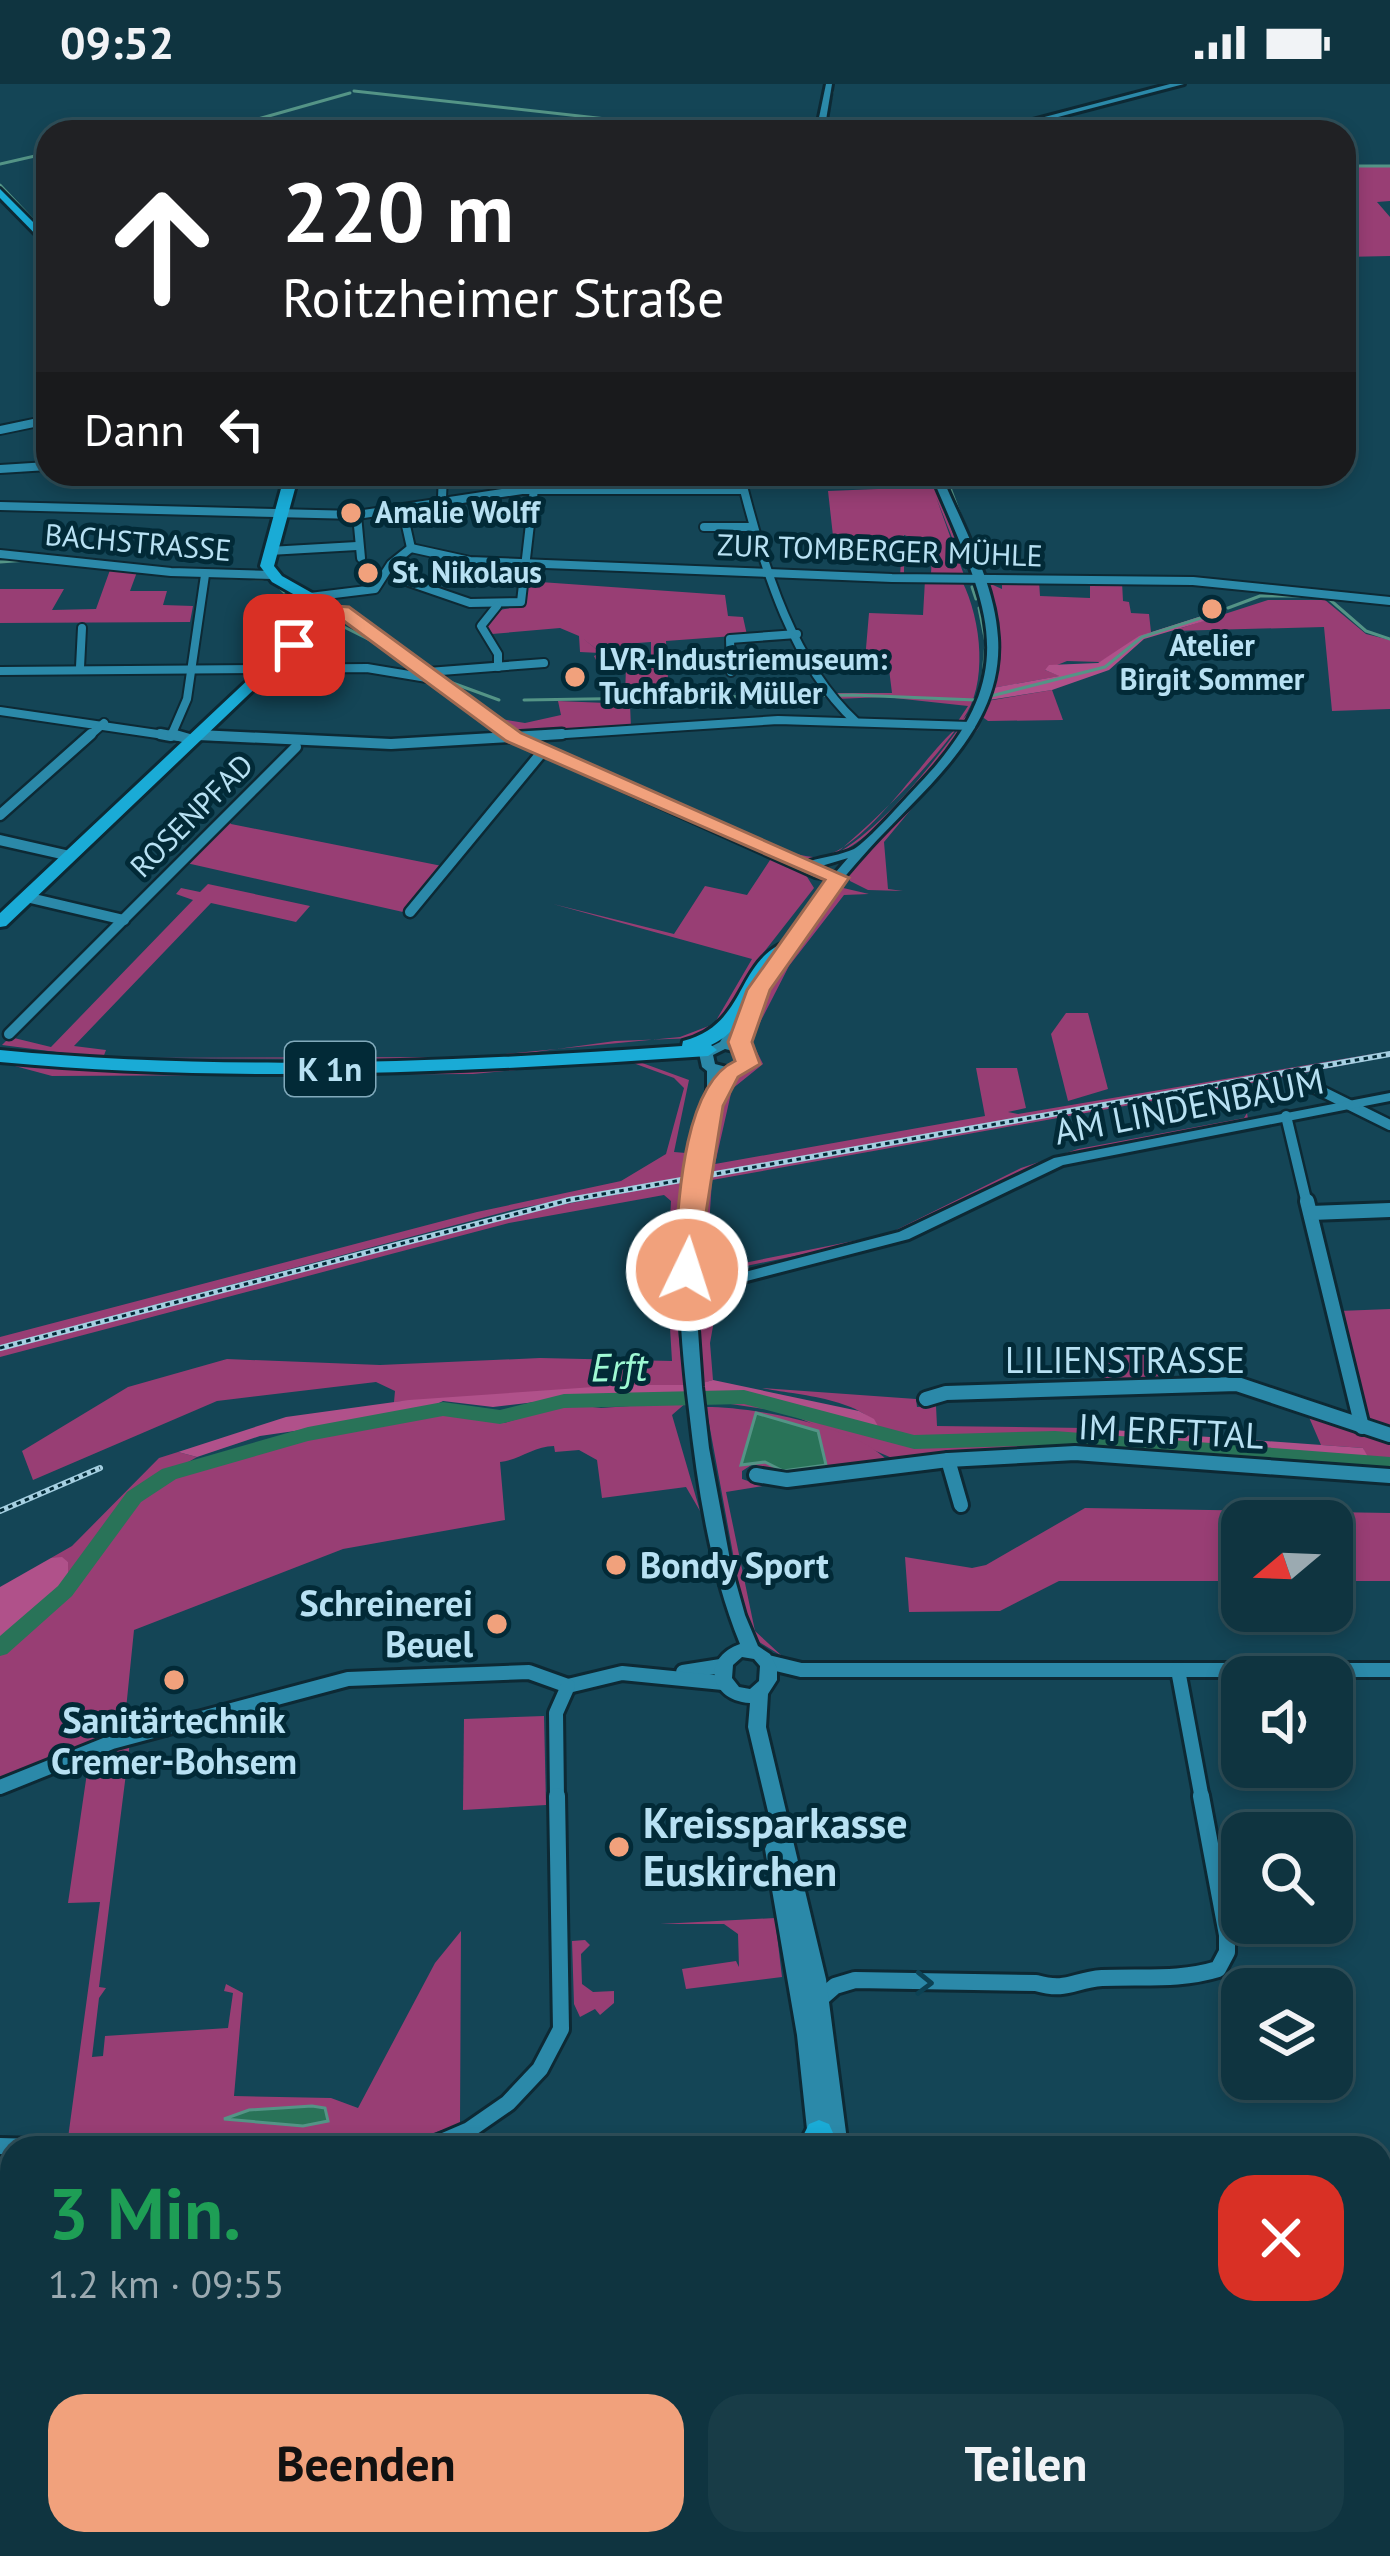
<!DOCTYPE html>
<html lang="de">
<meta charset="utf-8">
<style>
body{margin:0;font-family:"PT Sans",sans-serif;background:#183c47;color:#f1f3f6;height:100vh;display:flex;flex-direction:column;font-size:45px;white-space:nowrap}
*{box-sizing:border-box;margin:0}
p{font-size:39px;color:#9baab1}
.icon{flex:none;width:66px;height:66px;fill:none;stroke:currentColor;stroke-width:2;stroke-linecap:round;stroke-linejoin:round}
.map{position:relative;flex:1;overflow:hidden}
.side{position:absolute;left:0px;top:2052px;width:1392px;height:420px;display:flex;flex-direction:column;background:#0f3440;border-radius:36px 36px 0 0;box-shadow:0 6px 18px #0003,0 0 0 3px #2f4f59}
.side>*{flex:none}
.top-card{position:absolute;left:36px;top:36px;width:1320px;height:366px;border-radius:36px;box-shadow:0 6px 18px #0003,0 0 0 3px #2f4f59;background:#202124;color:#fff;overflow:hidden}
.needle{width:78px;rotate:251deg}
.controls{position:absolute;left:1221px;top:1416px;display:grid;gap:24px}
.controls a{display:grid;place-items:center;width:132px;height:132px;border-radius:24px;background:#0f3440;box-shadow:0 6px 18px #0003,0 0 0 3px #2f4f59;font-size:60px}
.pin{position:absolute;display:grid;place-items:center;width:102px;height:102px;color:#fff;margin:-51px;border-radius:24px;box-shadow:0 6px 18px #0006}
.me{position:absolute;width:132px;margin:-66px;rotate:4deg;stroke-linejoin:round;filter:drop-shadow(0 0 9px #0008)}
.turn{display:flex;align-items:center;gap:42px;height:252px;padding:0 48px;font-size:54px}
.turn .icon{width:156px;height:156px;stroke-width:2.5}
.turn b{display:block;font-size:84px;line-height:102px}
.then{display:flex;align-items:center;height:114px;padding:0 48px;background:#0003;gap:24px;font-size:45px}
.round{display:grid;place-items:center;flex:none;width:126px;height:126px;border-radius:36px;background:#183c47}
.headline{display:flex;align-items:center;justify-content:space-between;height:204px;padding:0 48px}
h1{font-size:72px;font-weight:700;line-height:90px;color:#1e9e55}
.primary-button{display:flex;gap:24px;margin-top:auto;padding:24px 48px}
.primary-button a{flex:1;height:138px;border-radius:36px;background:#f1a17c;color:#111;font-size:48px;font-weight:700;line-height:138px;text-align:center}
.primary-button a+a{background:#183c47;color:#f1f3f6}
.status{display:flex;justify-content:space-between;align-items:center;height:84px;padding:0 60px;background:#0f3440;direction:ltr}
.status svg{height:33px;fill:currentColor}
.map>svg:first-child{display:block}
.green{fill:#983e74}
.forest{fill:#b0518a}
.water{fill:#297358;stroke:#549486;stroke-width:3}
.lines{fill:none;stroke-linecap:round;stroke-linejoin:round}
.stream{stroke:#549486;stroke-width:3}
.river{fill:#297358;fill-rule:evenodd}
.minor-far3-casing{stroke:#0d2934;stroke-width:12}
.minor-far2-casing{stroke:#0d2934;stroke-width:15}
.minor-far1-casing{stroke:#0d2934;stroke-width:20}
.minor-casing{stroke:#0d2934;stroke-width:22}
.tertiary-casing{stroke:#0d2934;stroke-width:6}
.secondary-casing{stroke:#0d2934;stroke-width:6}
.primary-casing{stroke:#0d2934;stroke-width:6}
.minor-far3{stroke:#2b89a9;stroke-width:8}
.minor-far2{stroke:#2b89a9;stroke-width:10}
.minor-far1{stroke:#2b89a9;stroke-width:14}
.minor{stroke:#2b89a9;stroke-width:16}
.tertiary{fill:#2b89a9;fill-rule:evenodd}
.secondary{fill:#2b89a9;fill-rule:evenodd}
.primary{fill:#1aabd6;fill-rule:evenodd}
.rail-casing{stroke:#a5cfe1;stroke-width:6}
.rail{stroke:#022a37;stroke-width:3;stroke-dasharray:4.5;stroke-linecap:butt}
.oneway{stroke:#0c4254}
.route{fill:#f1a17c;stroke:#9d6951;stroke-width:3}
.poi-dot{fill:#f1a17c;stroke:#022a37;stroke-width:4.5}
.labels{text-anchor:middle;stroke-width:10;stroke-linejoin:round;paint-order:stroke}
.far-poi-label{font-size:30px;font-weight:bold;fill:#b8e1f3;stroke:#022a37;text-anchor:start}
.far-street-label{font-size:30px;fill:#b8e1f3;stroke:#022a37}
.shield{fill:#022a37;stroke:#81aabb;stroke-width:3}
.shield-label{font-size:33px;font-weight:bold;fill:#b8e1f3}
.street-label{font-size:36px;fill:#b8e1f3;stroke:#022a37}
.poi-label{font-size:36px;font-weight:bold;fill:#b8e1f3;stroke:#022a37;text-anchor:start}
.water-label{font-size:39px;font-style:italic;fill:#9ef9d3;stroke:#022a37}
.near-poi-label{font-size:42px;font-weight:bold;fill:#b8e1f3;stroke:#022a37;text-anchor:start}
</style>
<div class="status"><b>09:52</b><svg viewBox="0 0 49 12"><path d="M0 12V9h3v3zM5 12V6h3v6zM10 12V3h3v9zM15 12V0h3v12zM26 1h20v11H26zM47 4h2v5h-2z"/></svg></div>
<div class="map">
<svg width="1390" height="2472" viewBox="0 0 1390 2472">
<rect width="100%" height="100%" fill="#144556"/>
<g class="green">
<path d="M1344 83H1390V117L1377 118 1390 133V172L1344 173Z"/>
<path d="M630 390H749L747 404 736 405 629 404Z"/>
<path d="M922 390H933L966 489 936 413 964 491 931 490 932 469 921 457 904 451V492H900L901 477H844V470H835L828 407 927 403Z"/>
<path d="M110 486 137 488 130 507H167L163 521 193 522 190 538 0 539V505H64L52 526 96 525Z"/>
<path d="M925 496 962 497C982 537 988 601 963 635L977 621 969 637 956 640 968 622 885 613 835 615 833 609H892L888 577 865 576 869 529 923 531Z"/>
<path d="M526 497 725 511 728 532 743 533 747 551 666 557 669 614 630 615 625 613 626 582H651V558L625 560 606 573 580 552 602 570 604 578H597L594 572 600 569 580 568 579 552 560 544 492 550 486 543 495 527 524 521Z"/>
<path d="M984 497 1002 505V497H1039L1040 512 1090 514V498H1122L1123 517 1129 518 1131 529 1149 530 1151 548 1100 578 1067 577 1045 586 1060 592 992 604 997 556Z"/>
<path d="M1268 516H1325L1366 550 1390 556V625L1332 627 1324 543 1172 547Z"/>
<path d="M1052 606 1063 636 988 637 981 632 987 617Z"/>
<path d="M558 617 630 620 631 644 519 651 495 634 525 639 561 631Z"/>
<path d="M982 640 884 758 888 805 903 807 868 806 850 797 848 790Z"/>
<path d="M957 644C922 691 877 735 833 772 882 744 925 689 959 644 957 674 856 773 821 776 795 779 755 758 733 745 757 754 788 771 813 773 861 776 923 671 957 644Z"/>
<path d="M227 735 231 740 442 782 403 828 182 778Z"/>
<path d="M772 773 804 788 814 804 764 868 718 942 696 954 615 957 484 975 112 974 475 973 680 953 714 940 752 875 553 820 674 850 705 802 747 811Z"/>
<path d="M208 800 310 822 296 838 211 819 74 962 106 966 103 974 2 961 10 953 51 963 193 816 176 810 181 804 200 808Z"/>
<path d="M839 803 869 810 844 811 789 882 751 956 763 980 732 1005 715 1080 985 1032 976 984H1017L1026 1024 1008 1028 1018 1030 1390 967 701 1091 727 996 755 978 744 957 767 899Z"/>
<path d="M1066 929H1088L1108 1005 1068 1017 1051 950Z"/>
<path d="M623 972 689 996 674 1068 686 1069 681 1094 516 1125 0 1262V1253L477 1128 621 1097 666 1070 684 1004 674 994 625 976 473 990 52 992 0 978 163 989 462 988Z"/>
<path d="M1390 972 1236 1002 1241 1010 1230 1003 712 1096 707 1173 724 1183 888 1150 1021 1084 1078 1065 1244 1034 1247 1029 1248 1035 1053 1075 887 1153 727 1186 705 1183 697 1175 701 1094Z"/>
<path d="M1256 1044 1059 1084 908 1157 727 1204 719 1209 710 1259 713 1296 700 1300C697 1267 690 1222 721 1202L901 1156 1069 1077Z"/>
<path d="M680 1098 672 1190 684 1301 394 1318 395 1307 376 1298 217 1317 33 1396 22 1367 128 1303 227 1275 380 1281 540 1274 672 1277 667 1194 671 1117 664 1111 509 1139 0 1273V1266L494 1134Z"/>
<path d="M1390 1225V1346L1366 1339 1339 1227Z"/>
<path d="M1157 1265 1169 1296 1103 1298 1097 1267Z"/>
<path d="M762 1304 916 1315 917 1323 936 1322 937 1342 1085 1344 1086 1351 894 1353 883 1351C869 1314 795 1311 762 1304Z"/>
<path d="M704 1316 764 1319 916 1363 982 1357 1138 1364 1139 1371 892 1374 785 1328Z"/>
<path d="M687 1318 672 1331 700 1427 686 1403 602 1414 597 1376 579 1366 555 1368 554 1362C534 1362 520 1376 500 1378L505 1436 343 1465 134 1546 124 1645 0 1693V1568L70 1508 139 1413 180 1388 219 1374 449 1327 504 1339 568 1320 601 1324Z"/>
<path d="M706 1323C754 1323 854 1341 888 1377L814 1388 812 1383 826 1381 765 1378 804 1388 775 1390 753 1380 742 1387V1395L763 1402 726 1408 755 1547 782 1572 748 1551Z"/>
<path d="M1305 1324 1359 1346 1361 1353 1363 1347 1390 1354V1377L1367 1376 1363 1364 1321 1361Z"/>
<path d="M178 1368 197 1373 131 1411 68 1498V1478L51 1474 72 1462 159 1374Z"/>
<path d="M1085 1424 1390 1429V1497H1332V1437H1242V1497H1059L1000 1527 909 1528 905 1473 972 1484 986 1481Z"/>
<path d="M544 1632 546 1721 463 1726 464 1635Z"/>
<path d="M130 1658 99 1903 106 1904 99 1914 92 1973 103 1972 105 1952 228 1944 233 1909 224 1907 226 1900 243 1909 234 2012 331 2014 358 2024 435 1879 461 1847 460 2040 404 2059 374 2061 68 2054 100 1818 68 1819 88 1682Z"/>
<path d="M775 1834 782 1893 686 1905 682 1885 736 1877 739 1883 738 1850 724 1840H660Z"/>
<path d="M585 1856 590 1861 581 1870 582 1900 593 1908 614 1907V1919L600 1931 595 1925 580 1933 574 1920 572 1857Z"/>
</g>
<g class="forest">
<path d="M1205 531 1211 535 1144 555 1109 586 1052 606 989 616 992 604 1059 592 1045 586 1049 581 1098 579 1139 552Z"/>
<path d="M713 1296 859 1327 874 1335 883 1351 769 1314 704 1311 702 1299Z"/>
<path d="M622 1301H684L686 1312 569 1314 493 1323 443 1317 419 1329 260 1352 197 1373 178 1368 286 1333 409 1316Z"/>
<path d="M1085 1344 1363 1364 1368 1373 1086 1351Z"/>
<path d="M62 1473 68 1478V1498L0 1560V1503L51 1474Z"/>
</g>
<g class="water">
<path d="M756 1329 818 1347 826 1381 783 1387 765 1378 741 1381Z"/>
<path d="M312 2022 325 2024 328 2037 303 2042 224 2035 249 2026Z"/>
</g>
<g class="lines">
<g class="stream">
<path d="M354 7 660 41"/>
<path d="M829 20 832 8"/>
<path d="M258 35 350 9"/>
<path d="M665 42 719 48"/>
<path d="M210 48 251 36"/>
<path d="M0 80 48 69"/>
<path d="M1344 82H1390"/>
<path d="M0 101 34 137"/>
<path d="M945 390 963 439"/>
<path d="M0 478 28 476"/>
<path d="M73 481 130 487"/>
<path d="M187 492 263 495"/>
<path d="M972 503 976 515"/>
<path d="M280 504 284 508"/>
<path d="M289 512 317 531"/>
<path d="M1328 514 1366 547 1390 555"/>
<path d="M979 524 986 559 983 592"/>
<path d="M1228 524 1260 512H1300"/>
<path d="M330 536 390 566"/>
<path d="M439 594 499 616"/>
<path d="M991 612 1105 583 1142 553 1207 532"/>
<path d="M524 616 853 611 976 616"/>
</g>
<path class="river" d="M744 1306 914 1351 1055 1347 1390 1373V1387L1055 1361 914 1365 744 1320 564 1324 500 1340 443 1332 308 1357 176 1395 141 1418 72 1512 7 1570 0 1572V1552L58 1502 127 1408 162 1385 308 1343 443 1318 500 1326 564 1310Z"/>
<defs>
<g id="minor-far3">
<path d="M0 346 48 336"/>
<path d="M0 385 48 382"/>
<path d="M442 414 443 390"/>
<path d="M0 422 357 431 522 406H744C765 487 793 579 855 637"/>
<path d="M395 429 405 437 411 464"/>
<path d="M475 429H532"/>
<path d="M357 431 361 474"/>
<path d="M704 443H753"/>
<path d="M411 464 470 477 892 494 1193 497 1390 517"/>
<path d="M269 467 357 462"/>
<path d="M0 470 171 488 272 491"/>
<path d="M409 498 470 519 521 518 534 405"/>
<path d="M310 513 375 505 391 480 411 464"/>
<path d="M497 522 481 542 498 570V583"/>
<path d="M80 583 82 544"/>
<path d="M0 587 367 584 433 595"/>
<path d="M428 588 544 579"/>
<path d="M731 588 730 555 797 550"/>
<path d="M0 627 171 652"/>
<path d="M198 651 226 653"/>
<path d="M88 653 104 639"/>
<path d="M179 653 171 652 187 615 205 491"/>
<path d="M520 653 778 636 971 642"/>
</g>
<g id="minor-far2">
<path d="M160 650 171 652"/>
<path d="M172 650 193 656"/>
<path d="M198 651 391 660 562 650"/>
<path d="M0 731 91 650"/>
<path d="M0 756 70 772"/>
<path d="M26 813 124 836"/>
<path d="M410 828 543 667"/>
<path d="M9 950 296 663"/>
<path d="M1299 996 1390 1041"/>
<path d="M1286 1032 1307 1120"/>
</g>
<g id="minor-far1">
<path d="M1307 1117 1362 1343"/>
<path d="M1311 1129 1390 1126"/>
<path d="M926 1315 946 1309 1237 1300 1390 1351"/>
<path d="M948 1376 961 1421"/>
<path d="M756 1391 787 1396 948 1376 1075 1369 1390 1392"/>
<path d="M768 1578 801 1586H1390"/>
<path d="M1178 1586 1202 1715"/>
<path d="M683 1588 721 1582"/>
<path d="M568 1602 622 1589 723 1599"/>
<path d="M0 1703 112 1658 348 1595 529 1588 568 1602"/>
<path d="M557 1715 556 1629 568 1602"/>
</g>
<g id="minor">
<path d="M819 1916 835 1902 855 1896 1036 1899C1068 1908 1073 1896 1102 1894 1142 1892 1179 1897 1218 1885L1227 1868V1851L1201 1712"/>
<path d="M0 2062 70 2064"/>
<path d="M427 2064 469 2046 508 2019 540 1985 561 1945 557 1712"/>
<path d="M1380 2295 1390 2294"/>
<path d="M305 2472 307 2460"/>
</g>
<g id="tertiary">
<path d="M826 0H832L824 48H816Z"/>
<path d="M931 390H941C962 442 995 497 998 554 1004 645 923 705 868 766 837 800 809 837 783 875L779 876 773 872 830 795 815 793 509 655 347 534 322 525 327 522 355 530 517 651 809 781 810 777C824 773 841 771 854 765 867 758 906 714 919 700 1030 584 984 518 931 390ZM848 774 835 789 814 783H818Z"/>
<path d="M760 899 766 903 733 959 749 962 755 980 736 991 721 990C719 1055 696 1115 695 1181L738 1182 743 1184 745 1188 899 1148 1054 1074 1390 1009V1017L1063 1081 909 1155 716 1205 695 1204 702 1303 709 1364 731 1481 745 1531 758 1562 770 1570 777 1584V1596L768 1610 766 1643 826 1895 848 2064H809L797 1951 765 1765 767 1760 775 1757 748 1643 750 1619C710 1617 700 1574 740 1560 710 1486 698 1406 689 1326 682 1269 677 1209 681 1152 684 1102 701 1055 707 1006V987L702 983 699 969 720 958 754 903ZM725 965 738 968 741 978 730 984 715 980 713 971ZM694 1191 729 1192 716 1195 694 1194ZM742 1573 754 1575 760 1582 759 1597 750 1605 739 1603 732 1594 733 1581Z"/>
<path d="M774 2460H798L797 2472H773Z"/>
<path d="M804 2460H828L827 2472H803Z"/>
</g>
<path id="secondary" d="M1170 0H1184L1001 48H987Z"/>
<g id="primary">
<path d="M0 105 48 153V163L0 114Z"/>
<path d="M285 390H299L274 482 282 492 328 518 332 531 6 842 0 843V829L318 530 316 523 272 498 260 482Z"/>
<path d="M785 858 794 863C784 873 774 881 767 893 750 919 741 947 711 961L717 966 708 972C471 988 237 1000 0 978V966C228 988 454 978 682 962L683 957C747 941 735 879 785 858Z"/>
<path d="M819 2036 829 2040 833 2049 826 2064H797L809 2040Z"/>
<rect x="0" y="2090" width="12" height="28"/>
<path d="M1380 2115 1390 2116V2144L1380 2143Z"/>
</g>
</defs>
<use href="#minor-far3" class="minor-far3-casing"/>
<use href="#minor-far2" class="minor-far2-casing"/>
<use href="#minor-far1" class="minor-far1-casing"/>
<use href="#minor" class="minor-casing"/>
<use href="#tertiary" class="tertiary-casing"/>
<use href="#secondary" class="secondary-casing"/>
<use href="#primary" class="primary-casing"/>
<use href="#minor-far3" class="minor-far3"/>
<use href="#minor-far2" class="minor-far2"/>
<use href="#minor-far1" class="minor-far1"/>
<use href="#minor" class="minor"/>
<use href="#tertiary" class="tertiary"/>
<use href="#secondary" class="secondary"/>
<use href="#primary" class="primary"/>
<defs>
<g id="rail">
<path d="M0 1264 569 1116 1390 970"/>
<path d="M0 1427 100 1384"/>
</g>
</defs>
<use href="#rail" class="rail-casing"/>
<use href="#rail" class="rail"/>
</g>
<defs><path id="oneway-chevron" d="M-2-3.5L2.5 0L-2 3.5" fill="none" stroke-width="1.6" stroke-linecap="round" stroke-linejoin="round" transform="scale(3)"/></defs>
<use class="oneway" href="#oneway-chevron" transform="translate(924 1899) rotate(1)"/>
<path class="route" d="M320 521 349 523 521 649 849 794 770 906 752 958 760 980 738 993 723 1022 696 1192H678L674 1186C678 1132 680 1002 735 977L728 958 747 906 825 796 506 657 337 532 331 531 301 565H287V557Z"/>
<g class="poi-dot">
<circle cx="351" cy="429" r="12"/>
<circle cx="368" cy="489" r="12"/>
<circle cx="1212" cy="525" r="12"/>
<circle cx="575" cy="593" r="12"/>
<circle cx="616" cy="1481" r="12"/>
<circle cx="497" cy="1540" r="12"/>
<circle cx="174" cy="1596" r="12"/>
<circle cx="619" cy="1763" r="12"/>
</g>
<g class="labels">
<g class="far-poi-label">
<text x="375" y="439">Amalie Wolff</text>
<text x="392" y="499">St. Nikolaus</text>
<text x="1212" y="572" text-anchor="middle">Atelier<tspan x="1212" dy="34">Birgit Sommer</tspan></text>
<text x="599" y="586">LVR-Industriemuseum:<tspan x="599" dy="34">Tuchfabrik Müller</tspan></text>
</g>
<g class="far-street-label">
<text transform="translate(138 459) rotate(5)" y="10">BACHSTRASSE</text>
<text transform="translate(880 467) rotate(2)" y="10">ZUR TOMBERGER MÜHLE</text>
<text transform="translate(192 732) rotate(-45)" y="10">ROSENPFAD</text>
</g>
<rect class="shield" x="285" y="958" width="90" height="54" rx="9"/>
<g class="shield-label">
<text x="330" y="997">K 1n</text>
</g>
<g class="street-label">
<text transform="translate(1189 1022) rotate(-11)" y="13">AM LINDENBAUM</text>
<text x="1125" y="1289">LILIENSTRASSE</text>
<text transform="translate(1171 1347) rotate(3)" y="13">IM ERFTTAL</text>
</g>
<g class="poi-label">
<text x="640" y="1494">Bondy Sport</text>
<text x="473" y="1532" text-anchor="end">Schreinerei<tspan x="473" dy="41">Beuel</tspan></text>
<text x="174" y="1649" text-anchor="middle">Sanitärtechnik<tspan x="174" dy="41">Cremer-Bohsem</tspan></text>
</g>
<g class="water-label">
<text transform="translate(619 1283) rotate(-1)" y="14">Erft</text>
</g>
<g class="near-poi-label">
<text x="643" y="1754">Kreissparkasse<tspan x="643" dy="48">Euskirchen</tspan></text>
</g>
</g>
</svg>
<div class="controls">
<a><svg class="needle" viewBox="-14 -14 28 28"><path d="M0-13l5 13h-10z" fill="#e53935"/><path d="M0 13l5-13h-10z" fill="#9baab1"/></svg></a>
<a><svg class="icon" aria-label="sound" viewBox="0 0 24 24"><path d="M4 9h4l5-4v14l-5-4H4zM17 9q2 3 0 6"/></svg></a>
<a><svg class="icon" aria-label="search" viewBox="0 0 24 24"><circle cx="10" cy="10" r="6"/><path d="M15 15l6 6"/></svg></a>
<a><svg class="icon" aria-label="layers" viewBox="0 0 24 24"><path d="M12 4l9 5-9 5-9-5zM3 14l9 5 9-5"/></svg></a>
</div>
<div class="pin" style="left:294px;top:561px;background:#d93025"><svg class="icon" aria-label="arrive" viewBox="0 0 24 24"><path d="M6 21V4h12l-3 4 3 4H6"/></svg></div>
<svg class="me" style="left:687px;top:1186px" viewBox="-20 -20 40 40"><circle r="17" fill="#f1a17c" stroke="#fff" stroke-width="3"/><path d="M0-11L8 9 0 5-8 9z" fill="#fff"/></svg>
<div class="top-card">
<div class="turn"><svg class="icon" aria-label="ahead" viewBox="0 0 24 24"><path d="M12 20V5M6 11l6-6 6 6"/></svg><div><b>220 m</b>Roitzheimer Straße</div></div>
<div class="then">Dann<svg class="icon" aria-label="left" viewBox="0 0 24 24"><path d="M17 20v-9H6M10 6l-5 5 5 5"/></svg></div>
</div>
<section class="side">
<div class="headline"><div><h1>3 Min.</h1><p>1.2 km · 09:55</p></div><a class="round" style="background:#d93025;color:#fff"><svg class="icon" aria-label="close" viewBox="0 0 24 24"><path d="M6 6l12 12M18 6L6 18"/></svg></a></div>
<div class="primary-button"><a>Beenden</a><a>Teilen</a></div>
</section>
</div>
